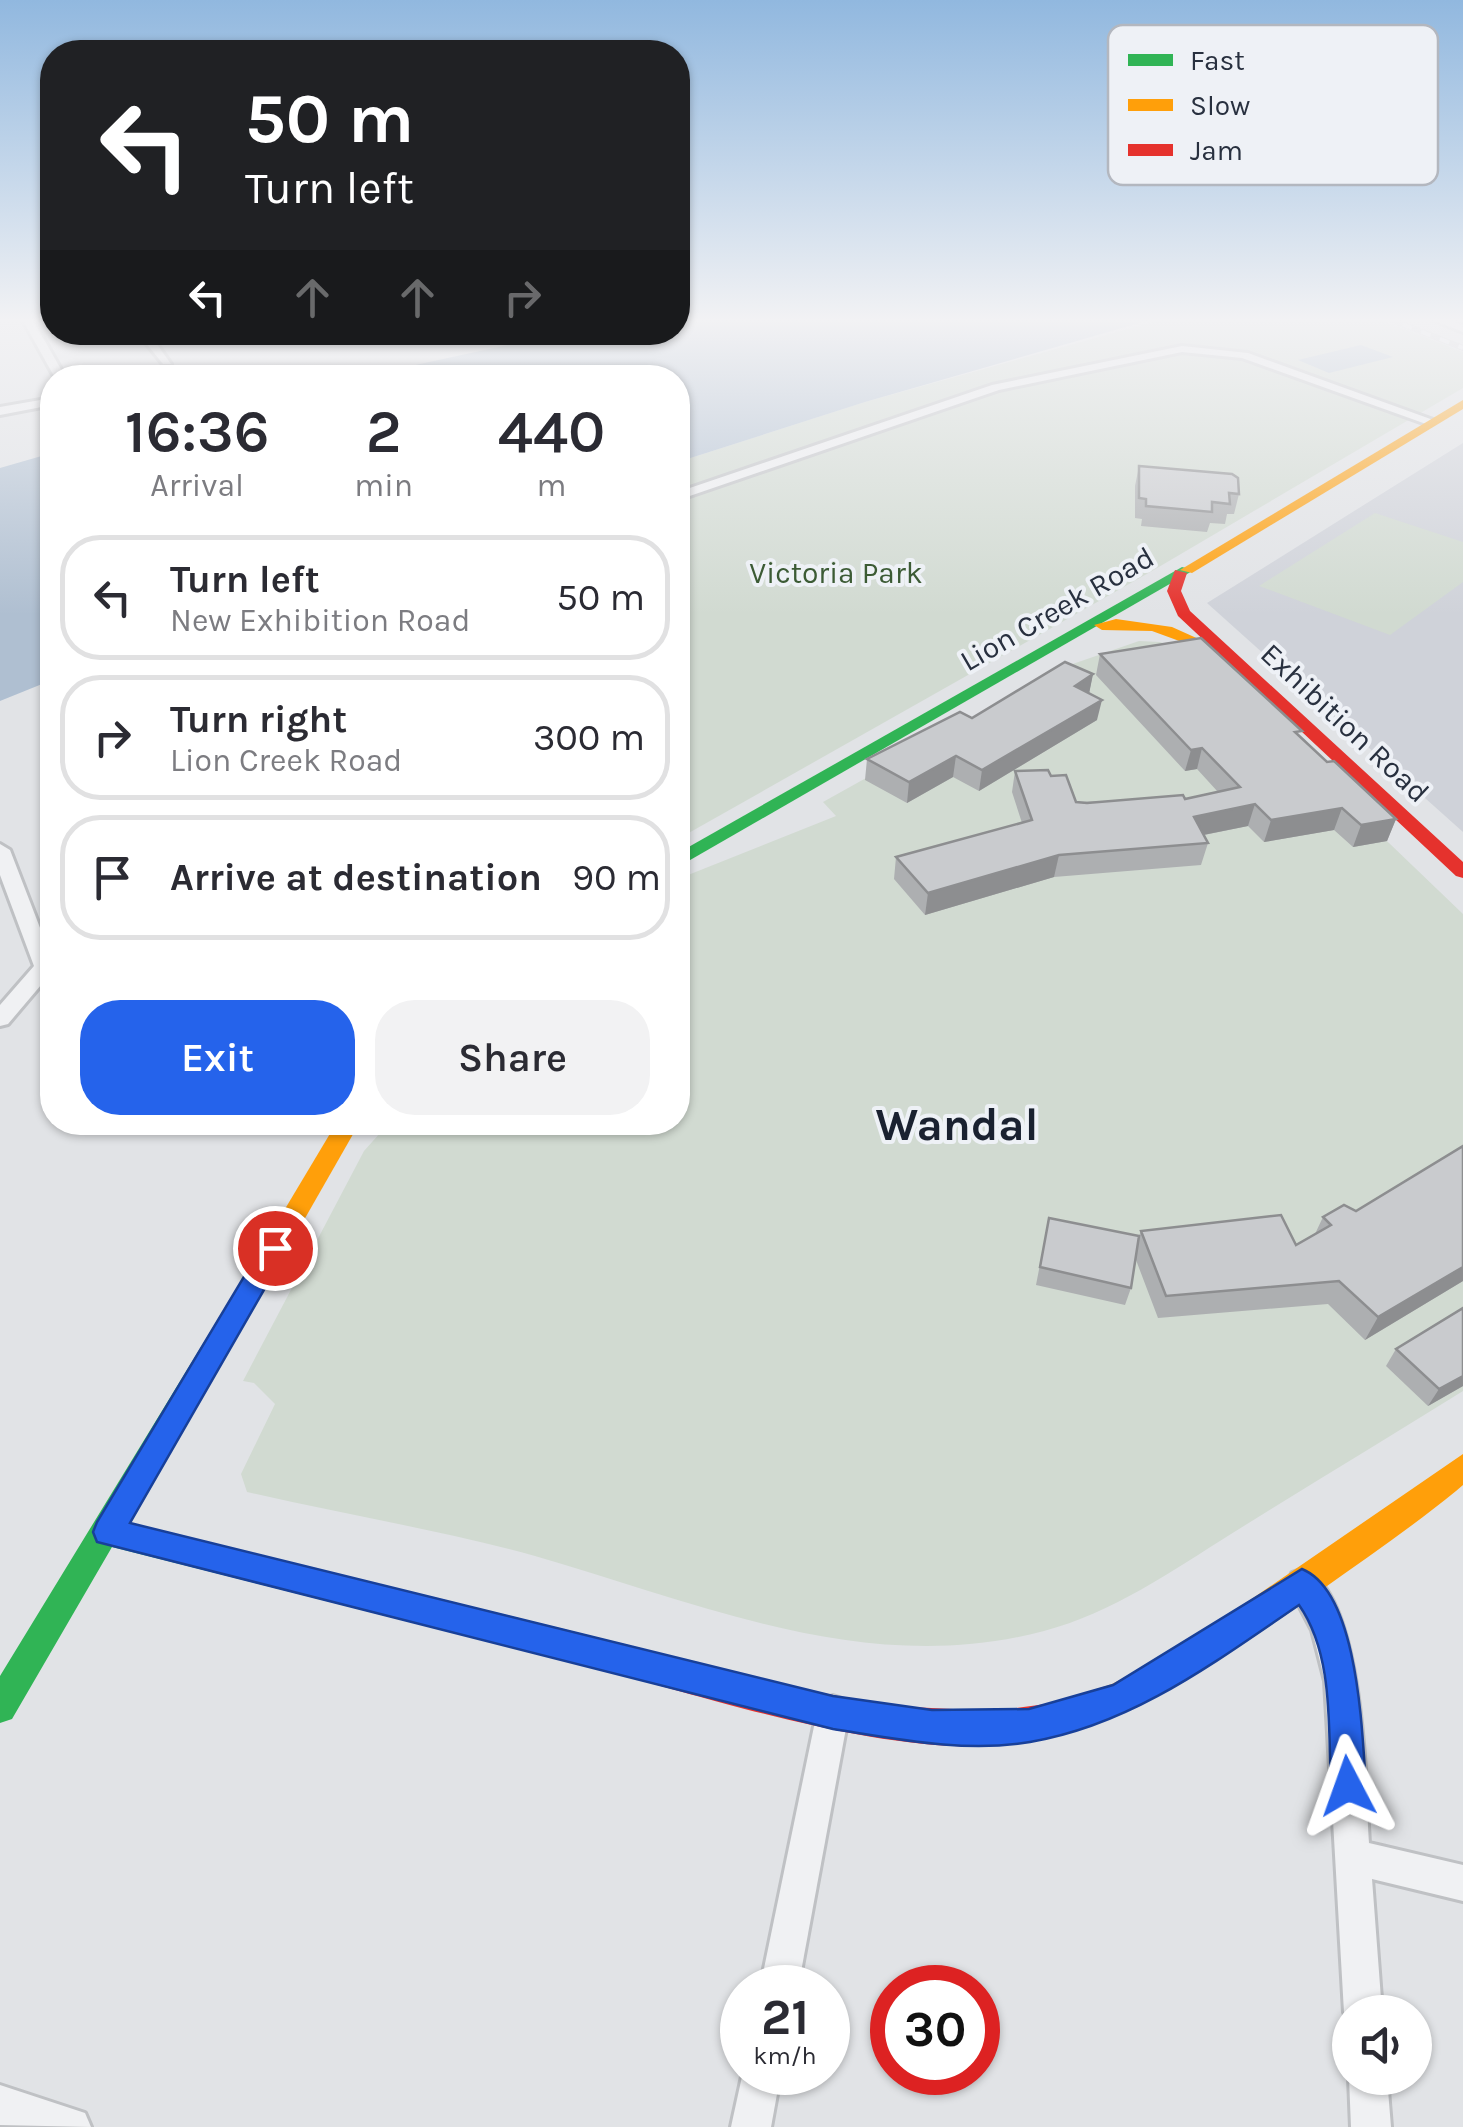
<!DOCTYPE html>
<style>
body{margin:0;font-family:Karla,sans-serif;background:#f2f2f3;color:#2b2b33;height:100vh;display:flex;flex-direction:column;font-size:38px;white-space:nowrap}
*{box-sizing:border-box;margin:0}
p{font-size:32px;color:#7c7c81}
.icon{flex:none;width:55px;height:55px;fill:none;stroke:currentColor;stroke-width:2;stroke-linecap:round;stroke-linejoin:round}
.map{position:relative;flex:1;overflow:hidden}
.details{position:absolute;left:40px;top:365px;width:650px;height:770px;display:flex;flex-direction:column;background:#fff;border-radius:40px;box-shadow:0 2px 8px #0004}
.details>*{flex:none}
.guide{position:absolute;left:40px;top:40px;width:650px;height:305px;border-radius:40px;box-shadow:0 2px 8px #0004;background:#202124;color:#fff;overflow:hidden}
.fabs{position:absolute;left:1332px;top:1995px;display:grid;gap:20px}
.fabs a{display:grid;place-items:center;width:100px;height:100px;border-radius:50%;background:#fff;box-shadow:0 2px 8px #0004;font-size:50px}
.speed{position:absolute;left:720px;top:1965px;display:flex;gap:20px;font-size:50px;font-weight:700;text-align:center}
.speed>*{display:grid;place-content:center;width:130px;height:130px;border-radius:50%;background:#fff;box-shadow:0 2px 8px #0004;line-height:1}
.speed small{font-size:25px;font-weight:400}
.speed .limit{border:15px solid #d22;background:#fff;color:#111}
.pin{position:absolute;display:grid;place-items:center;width:85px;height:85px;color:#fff;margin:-42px;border:5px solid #fff;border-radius:50%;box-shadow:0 2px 10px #0007}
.me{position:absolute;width:110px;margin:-55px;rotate:356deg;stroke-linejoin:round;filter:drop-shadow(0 0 8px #0008)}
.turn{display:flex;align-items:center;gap:35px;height:210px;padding:0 40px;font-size:45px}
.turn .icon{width:130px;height:130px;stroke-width:2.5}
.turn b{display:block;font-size:70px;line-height:85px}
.lanes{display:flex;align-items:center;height:95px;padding:0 40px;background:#0003;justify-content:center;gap:50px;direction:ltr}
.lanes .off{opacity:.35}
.eta{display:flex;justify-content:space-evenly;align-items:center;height:170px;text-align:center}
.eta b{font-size:60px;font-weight:600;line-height:70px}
.primary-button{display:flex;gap:20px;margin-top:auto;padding:20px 40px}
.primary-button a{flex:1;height:115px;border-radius:40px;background:#2563eb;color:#fff;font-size:40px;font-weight:600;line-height:115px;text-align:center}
.primary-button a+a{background:#f2f2f3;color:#2b2b33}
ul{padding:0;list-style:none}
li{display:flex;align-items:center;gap:30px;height:125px;margin:0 20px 15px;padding:0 20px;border:5px solid #e1e1e2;border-radius:40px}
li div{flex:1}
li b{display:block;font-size:38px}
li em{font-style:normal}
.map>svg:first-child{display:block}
.built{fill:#cfd2d9}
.green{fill:#d1dad1}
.water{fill:#afbfd1}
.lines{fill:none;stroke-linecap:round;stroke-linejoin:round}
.street-casing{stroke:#bfc1c4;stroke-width:6}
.street{fill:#f0f1f3;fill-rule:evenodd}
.fast{fill:#30b455;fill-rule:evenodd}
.slow{fill:#ff9f0a;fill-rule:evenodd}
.jam{fill:#e5322d;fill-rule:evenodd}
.rail-casing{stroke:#cacbce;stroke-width:6}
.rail{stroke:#eef1f6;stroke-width:4;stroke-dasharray:10;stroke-linecap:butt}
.wall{fill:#adafb1}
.shaded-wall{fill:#8d8e90}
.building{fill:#c9cbce;stroke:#8d8e90;stroke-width:2.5}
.route{fill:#2563eb;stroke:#184099;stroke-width:2.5}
.labels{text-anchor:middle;stroke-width:8;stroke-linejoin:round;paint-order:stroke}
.far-park-label{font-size:30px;fill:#3c5b35;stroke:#eef1f6}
.far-street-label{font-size:30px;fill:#28303f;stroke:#eef1f6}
.district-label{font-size:45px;font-weight:bold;fill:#1a2130;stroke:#eef1f6}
.key{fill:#eef1f6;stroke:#b3b7bf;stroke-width:2.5}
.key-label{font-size:28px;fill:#28303f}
</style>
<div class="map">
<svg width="1463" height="2127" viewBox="0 0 1463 2127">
<rect width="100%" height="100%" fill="#e1e3e6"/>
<path class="built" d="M1463 443V832L1207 603Z"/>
<g class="green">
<path d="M1171 317H1373L1463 352V388L1152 571 678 839V462L865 402Z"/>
<path d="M1375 513 1463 542V582L1390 635 1259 586Z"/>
<path d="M1139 641 1160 642 1191 653 1463 914V1391C1386 1439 1308 1486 1231 1534 1172 1571 1112 1613 1044 1631 868 1678 702 1604 535 1556 441 1530 342 1514 247 1492L241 1474 275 1404 254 1383 243 1381 364 1151 389 1123 678 1122V879L836 816 823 802 1067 666Z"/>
</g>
<g class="water">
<path d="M678 317H1160L865 402 678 462V378L360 377 563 333 678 332Z"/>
<path d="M1361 345 1393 357 1329 373 1298 360Z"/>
<path d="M52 453V680L0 701V468Z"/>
</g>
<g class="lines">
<defs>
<g id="street">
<path d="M21 317H31L66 378H55Z"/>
<path d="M1426 317H1441L1463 325V332Z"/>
<path d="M137 332H181L154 340 171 364H163Z"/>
<path d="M401 332H413L421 340 412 342Z"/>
<path d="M1182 346 1248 353 1436 421 1426 424 1242 358 1182 352 999 390 678 500V492L992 385Z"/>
<path d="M52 398V405L0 415V407Z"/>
<path d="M0 844 10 850 52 959V972L8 1024 0 1026V1005L34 966 0 875Z"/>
<path d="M1303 1569C1364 1593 1365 1785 1369 1843L1463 1865V1901L1372 1879 1382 2012H1350V2025L1344 2012 1325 1681 1312 1630 1288 1584 1292 1573Z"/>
<path d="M833 1696 845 1700 849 1712 798 1988H760L817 1712 821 1700Z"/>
<path d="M743 2072H781L771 2127H731Z"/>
<path d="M1350 2075V2078H1387L1391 2127H1351L1349 2078Z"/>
<path d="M0 2085 85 2113 91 2127 0 2125Z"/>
</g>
</defs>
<use href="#street" class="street-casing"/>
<use href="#street" class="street"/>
<g class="fast">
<path d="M1182 567 1194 570 678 867V853Z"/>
<path d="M279 1231 288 1234 292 1241 288 1248 127 1522 628 1645 639 1650 644 1661 639 1672 628 1677 112 1547 12 1719 0 1723V1676L270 1234Z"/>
</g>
<g class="slow">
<path d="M1463 400V409L1192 573 1180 570Z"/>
<path d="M1116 619 1172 627 1212 645 1204 650 1152 631 1102 630 1094 625Z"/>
<path d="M337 1122H360L288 1248 279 1251 270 1248 266 1241 270 1234Z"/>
<path d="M1463 1454V1485L1456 1491C1412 1527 1366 1558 1320 1591 1233 1652 1150 1710 1046 1738L1034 1733 1029 1721 1034 1709 1112 1684 1176 1651Z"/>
</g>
<g class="jam">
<path d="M1175 570 1187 573 1181 591 1190 611 1463 862V878L1456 876 1178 616 1167 591Z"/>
<path d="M628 1645 782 1685 889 1706 995 1711 1046 1704 1058 1709 1063 1721 1058 1733C952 1776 737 1706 628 1677L617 1672 612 1661 617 1650Z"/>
</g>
<defs>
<path id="rail" d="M1384 317 1463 348"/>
</defs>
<use href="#rail" class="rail-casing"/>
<use href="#rail" class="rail"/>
</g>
<g class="wall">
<path d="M1139 466 1239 494 1234 514H1227L1225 524 1210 523 1207 532 1141 526 1142 519 1135 518V486Z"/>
<path d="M1100 654 1300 736 1327 762 1396 819 1387 841 1353 847 1334 830 1264 842 1248 826 1204 835 1208 843 1201 865 1054 877 925 915 894 879 896 857 1022 823 1012 792 1015 771 1051 776 1076 802 1185 799 1218 792 1197 769 1185 771 1096 675Z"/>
<path d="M1093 674 1089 693 1097 720 979 791 953 777 907 803 865 780 867 759 972 718Z"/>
<path d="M1323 1217 1463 1281 1365 1340 1328 1304 1158 1318 1136 1260 1131 1288 1125 1305 1036 1285 1049 1218 1139 1236 1141 1231 1296 1245 1315 1234Z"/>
<path d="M1396 1349 1463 1386 1428 1406 1386 1366Z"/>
</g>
<g class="shaded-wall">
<path d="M1093 674 1089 694 1075 686Z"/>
<path d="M1102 700 1097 720 979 791 982 770Z"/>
<path d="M1202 748 1197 769 1185 771 1191 750Z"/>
<path d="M956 756 953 777 907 803 909 782Z"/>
<path d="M1255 804 1248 826 1188 838 1194 817Z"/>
<path d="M1342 808 1334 830 1264 842 1271 820Z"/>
<path d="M1396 819 1387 841 1353 847 1361 825Z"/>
<path d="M1059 855 1054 877 925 915 928 893Z"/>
<path d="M1463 1267V1281L1365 1340 1378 1317Z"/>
<path d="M1463 1376V1386L1428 1406 1439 1389Z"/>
</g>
<g class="building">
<path d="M1139 466 1232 474 1238 478 1239 494 1229 493 1230 504 1212 502V512L1146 506V499L1139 498Z"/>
<path d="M1201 638 1302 731 1295 732 1327 762 1334 761 1396 819 1361 825 1342 808 1271 820 1255 804 1194 817 1208 843 1059 855 928 893 896 857 1032 820 1015 771 1048 770 1051 776 1066 775 1076 802 1087 803 1183 795 1185 799 1240 787 1202 748 1191 750 1100 654Z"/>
<path d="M1065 662 1093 674 1075 686 1102 700 982 770 956 756 909 782 867 759 960 712 972 718Z"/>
<path d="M1463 1146V1267L1378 1317 1339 1281 1166 1296 1141 1231 1281 1215 1296 1245 1331 1225 1323 1217 1344 1205 1356 1211Z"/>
<path d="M1049 1218 1139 1236 1131 1288 1040 1267Z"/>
<path d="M1463 1308V1376L1439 1389 1396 1349Z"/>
</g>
<linearGradient id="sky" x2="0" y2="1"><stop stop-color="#91b8df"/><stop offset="0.52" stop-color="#f2f2f4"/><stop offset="1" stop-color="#f2f2f4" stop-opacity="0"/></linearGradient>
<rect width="1463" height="615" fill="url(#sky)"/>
<path class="route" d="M275 1237 284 1240 288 1248 130 1523 833 1696 932 1710 1029 1709 1113 1685 1302 1569C1359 1592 1362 1734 1366 1786L1361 1799 1348 1804 1336 1799 1331 1786C1328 1728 1334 1655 1299 1605 1215 1662 1132 1725 1030 1742 965 1753 897 1739 833 1729L97 1542 93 1532 97 1522 266 1240Z"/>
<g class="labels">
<g class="far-park-label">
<text x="836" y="583">Victoria Park</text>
</g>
<g class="far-street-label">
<text transform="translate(1057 609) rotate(-30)" y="10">Lion Creek Road</text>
<text transform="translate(1345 723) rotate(43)" y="10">Exhibition Road</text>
</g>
<g class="district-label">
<text x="957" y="1140">Wandal</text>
</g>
</g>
<rect x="1108" y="25" width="330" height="160" rx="15" class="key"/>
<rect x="1128" y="54" width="45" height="12" fill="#30b455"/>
<rect x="1128" y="99" width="45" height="12" fill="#ff9f0a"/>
<rect x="1128" y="144" width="45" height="12" fill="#e5322d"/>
<g class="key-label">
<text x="1190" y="70">Fast</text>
<text x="1190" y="115">Slow</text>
<text x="1190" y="160">Jam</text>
</g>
</svg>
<div class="fabs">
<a><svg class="icon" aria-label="sound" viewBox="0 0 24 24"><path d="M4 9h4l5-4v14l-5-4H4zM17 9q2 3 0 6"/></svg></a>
</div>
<div class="speed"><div>21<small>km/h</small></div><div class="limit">30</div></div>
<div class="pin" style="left:275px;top:1248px;background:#d93025"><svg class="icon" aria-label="arrive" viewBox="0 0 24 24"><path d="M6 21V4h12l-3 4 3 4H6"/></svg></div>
<svg class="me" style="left:1348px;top:1786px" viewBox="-20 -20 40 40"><path d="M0-17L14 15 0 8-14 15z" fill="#2563eb" stroke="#fff" stroke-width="4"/></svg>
<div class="guide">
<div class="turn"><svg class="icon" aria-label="left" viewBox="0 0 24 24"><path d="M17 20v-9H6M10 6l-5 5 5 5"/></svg><div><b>50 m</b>Turn left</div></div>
<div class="lanes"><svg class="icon" aria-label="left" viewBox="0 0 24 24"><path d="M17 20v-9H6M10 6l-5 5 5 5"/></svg><svg class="icon off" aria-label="ahead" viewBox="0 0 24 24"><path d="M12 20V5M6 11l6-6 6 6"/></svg><svg class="icon off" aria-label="ahead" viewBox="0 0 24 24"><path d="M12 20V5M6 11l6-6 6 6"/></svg><svg class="icon off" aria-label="right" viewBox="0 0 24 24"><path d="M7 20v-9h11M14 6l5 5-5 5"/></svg></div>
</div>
<section class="details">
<div class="eta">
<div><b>16:36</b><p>Arrival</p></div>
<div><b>2</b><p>min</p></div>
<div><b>440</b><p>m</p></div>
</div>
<ul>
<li><svg class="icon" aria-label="left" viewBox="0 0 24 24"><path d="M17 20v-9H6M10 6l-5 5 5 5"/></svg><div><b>Turn left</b><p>New Exhibition Road</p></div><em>50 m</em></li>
<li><svg class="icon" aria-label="right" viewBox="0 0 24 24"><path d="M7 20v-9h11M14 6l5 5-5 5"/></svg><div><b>Turn right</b><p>Lion Creek Road</p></div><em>300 m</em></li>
<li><svg class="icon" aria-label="arrive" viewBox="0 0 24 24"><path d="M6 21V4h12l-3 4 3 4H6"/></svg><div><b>Arrive at destination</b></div><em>90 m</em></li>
</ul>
<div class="primary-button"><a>Exit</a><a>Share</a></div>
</section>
</div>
